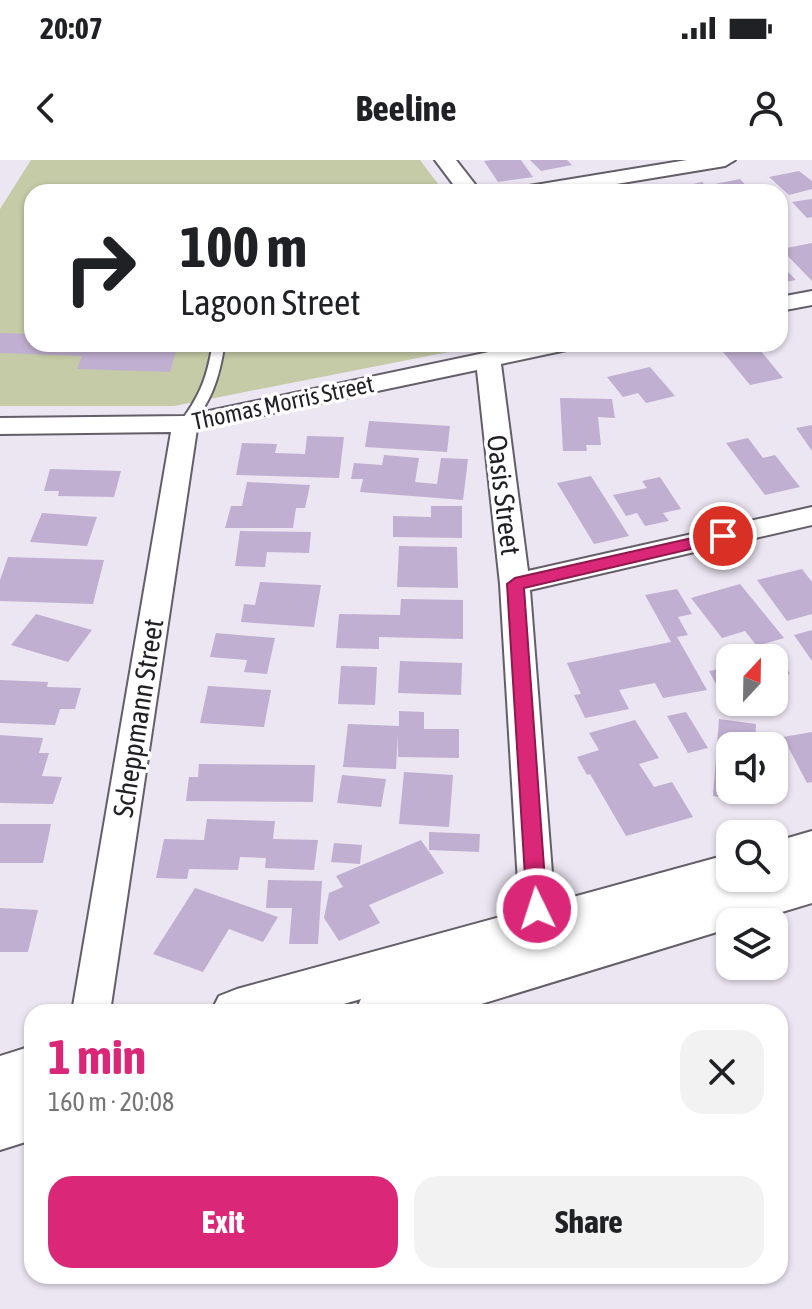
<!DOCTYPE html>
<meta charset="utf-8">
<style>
body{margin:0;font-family:"Asap Condensed",sans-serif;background:#f2f2f2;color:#202124;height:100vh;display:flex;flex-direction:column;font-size:30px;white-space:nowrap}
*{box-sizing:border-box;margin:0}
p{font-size:26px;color:#757577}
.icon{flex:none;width:44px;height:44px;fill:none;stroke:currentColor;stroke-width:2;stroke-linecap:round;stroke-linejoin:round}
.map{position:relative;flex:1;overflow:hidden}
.details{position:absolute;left:24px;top:844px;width:764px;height:280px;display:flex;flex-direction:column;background:#fff;border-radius:24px;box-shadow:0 2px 6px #0004}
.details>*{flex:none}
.top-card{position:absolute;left:24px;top:24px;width:764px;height:168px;border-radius:24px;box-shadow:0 2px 6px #0004;background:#fff;color:#202124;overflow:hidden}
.needle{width:52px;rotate:22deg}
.controls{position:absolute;left:716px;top:484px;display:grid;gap:16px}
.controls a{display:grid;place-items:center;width:72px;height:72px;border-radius:16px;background:#fff;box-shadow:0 2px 6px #0004;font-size:40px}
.pin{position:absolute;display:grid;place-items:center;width:68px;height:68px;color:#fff;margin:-34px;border:4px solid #fff;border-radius:50%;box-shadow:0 2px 8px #0007}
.me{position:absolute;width:88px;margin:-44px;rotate:356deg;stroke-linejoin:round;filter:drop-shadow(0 0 6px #0008)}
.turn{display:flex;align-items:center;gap:28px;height:168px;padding:0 24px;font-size:36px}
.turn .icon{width:104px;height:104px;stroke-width:2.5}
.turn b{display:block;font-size:56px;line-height:68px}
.round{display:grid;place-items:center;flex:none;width:84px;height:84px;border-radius:24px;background:#f2f2f2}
.summary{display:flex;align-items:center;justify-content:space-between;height:136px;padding:0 24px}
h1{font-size:48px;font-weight:700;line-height:60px;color:#db2777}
.button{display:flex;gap:16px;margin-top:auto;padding:16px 24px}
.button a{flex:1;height:92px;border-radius:24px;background:#db2777;color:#fff;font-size:32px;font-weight:700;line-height:92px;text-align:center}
.button a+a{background:#f2f2f2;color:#202124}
.status{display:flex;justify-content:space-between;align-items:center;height:56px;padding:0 40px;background:#fff;direction:ltr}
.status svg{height:22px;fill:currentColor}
header{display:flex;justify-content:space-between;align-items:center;height:104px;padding:0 24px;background:#fff;font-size:36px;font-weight:700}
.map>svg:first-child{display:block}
.green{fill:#c4cba6}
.building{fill:#c1afd1}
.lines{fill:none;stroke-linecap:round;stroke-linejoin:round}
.lane-casing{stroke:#635e68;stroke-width:4}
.street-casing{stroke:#635e68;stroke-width:4}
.secondary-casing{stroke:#635e68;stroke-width:4}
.lane{fill:#fff;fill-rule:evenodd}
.street{fill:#fff;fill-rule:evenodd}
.secondary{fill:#fff;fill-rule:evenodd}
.route{fill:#db2777;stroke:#8e194d;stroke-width:2}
.labels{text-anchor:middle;stroke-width:7;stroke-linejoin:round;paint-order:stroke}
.far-street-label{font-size:24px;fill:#211f23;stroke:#fff}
.street-label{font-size:28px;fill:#211f23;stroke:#fff}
</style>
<div class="status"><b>20:07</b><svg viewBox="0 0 49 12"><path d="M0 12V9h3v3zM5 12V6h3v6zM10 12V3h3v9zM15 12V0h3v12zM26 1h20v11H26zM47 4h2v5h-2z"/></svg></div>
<header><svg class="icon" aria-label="back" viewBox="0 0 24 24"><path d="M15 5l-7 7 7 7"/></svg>Beeline<svg class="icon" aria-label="person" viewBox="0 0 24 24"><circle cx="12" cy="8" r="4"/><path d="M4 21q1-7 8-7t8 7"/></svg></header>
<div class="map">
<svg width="812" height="1149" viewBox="0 0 812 1149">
<rect width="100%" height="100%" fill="#ece5f2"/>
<path class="green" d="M31 0H420L444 32H32V184H489L174 246H0V49Z"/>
<g class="building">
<path d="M492 0H521L533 17 498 22 484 1Z"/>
<path d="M530 0H567L572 5 541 11Z"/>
<path d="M799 11 812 21V29L789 35 769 17Z"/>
<path d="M740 19 752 32H723L715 24Z"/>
<path d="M702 22 712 32H674L671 29Z"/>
<path d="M812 39V57L807 58 792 42Z"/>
<path d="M812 83V121L781 89Z"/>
<path d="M780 104 796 120 780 123Z"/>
<path d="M0 173 32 174V184H178L170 212 77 209 82 196 0 193Z"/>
<path d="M756 185 783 218 750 225 723 192Z"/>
<path d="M650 207 675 236 646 243 638 233 623 237 607 217Z"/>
<path d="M560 238 612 239 615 258 598 257 601 285H586L587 291H563Z"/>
<path d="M369 261 450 266 447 292 365 287Z"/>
<path d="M812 265V291L796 268Z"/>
<path d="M307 276 344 277 339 318 236 315 242 283 277 284 275 293 305 294Z"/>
<path d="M748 278 763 298 775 295 800 327 765 335 726 283Z"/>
<path d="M384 295 419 298 415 322 437 324 441 298 468 299 463 340 360 332 363 319H351L354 303 382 305Z"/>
<path d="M50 309 121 311 114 337 58 336 59 331H44Z"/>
<path d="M591 316 629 376 594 384 557 323Z"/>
<path d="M660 317 681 349 663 353 669 361 645 366 637 353 626 356 613 335 647 328 642 321Z"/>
<path d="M247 322 310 325 305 348H296L293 368H225L231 346H242Z"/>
<path d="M431 346H462V378L393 377V356L431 357Z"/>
<path d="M42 353 97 357 87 386 30 382Z"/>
<path d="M240 371 311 372 309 393 267 392 265 407 235 406Z"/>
<path d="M399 386 457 387 458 428 397 427Z"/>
<path d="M8 397 104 400 93 444 0 441V420Z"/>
<path d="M802 409 812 422V454L787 461 757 420Z"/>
<path d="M260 422 321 425 314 467 241 462 244 444 255 445Z"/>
<path d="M740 424 784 478 757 486 745 471 722 478 691 438Z"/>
<path d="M677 429 692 454 678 457 688 475 677 477 707 530 663 538 655 523 619 530 629 549 585 558 574 535 581 534 567 503 671 482 645 435Z"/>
<path d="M401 439 463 440V479L379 477V489L336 488 339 454 400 455Z"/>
<path d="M36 454 92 470 68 502 11 485Z"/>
<path d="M812 470V501L794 475Z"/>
<path d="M216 473 275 478 267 514 244 512 247 500 210 497Z"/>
<path d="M773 484 790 514 774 517V498H730V524L717 526 709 511 726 508 718 493Z"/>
<path d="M400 501 462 503 461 535 398 533Z"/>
<path d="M341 506 377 507 375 545 338 544Z"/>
<path d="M0 520 48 522 47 527 81 528 75 549H60L55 565 0 563Z"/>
<path d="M208 526 271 530 264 567 200 563Z"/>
<path d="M399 551 424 552V569H459V598L398 597V574L396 609 343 607 348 564 399 566Z"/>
<path d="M686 552 708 588 688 593 667 556Z"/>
<path d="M719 559 756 564 755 586H730V630H747L746 641 713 636Z"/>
<path d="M635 560 659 598 639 604 654 627 672 622 693 657 626 676 590 614 587 615 577 597 599 590 589 573Z"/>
<path d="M812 572V622L807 623 783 577Z"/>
<path d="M0 575 43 578 39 593H49L42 616 62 617 53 644 0 643Z"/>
<path d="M199 604 315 605 313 642 186 641 189 617H198Z"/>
<path d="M404 612 453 615 449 667 399 664Z"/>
<path d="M342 615 386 619 381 647 337 643Z"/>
<path d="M207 659 275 661 273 679 318 680 314 710 265 708 266 698 240 697 238 710 189 709 187 719 156 718 164 679 204 680Z"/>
<path d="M0 664H51L43 703H0Z"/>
<path d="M429 672 480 674 479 692 429 690Z"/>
<path d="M421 680 444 713 369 745 380 763 339 781 324 758 329 733 343 727 336 716Z"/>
<path d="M334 683 362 685 360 704 331 702Z"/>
<path d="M268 720 322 721 318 784H289L292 748H266Z"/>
<path d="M195 728 278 757 263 782 229 769 203 812 153 794Z"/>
<path d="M0 748 38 750 28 792H0Z"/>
</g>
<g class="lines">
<defs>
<path id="lane" d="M209 184H222L224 187C219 219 211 242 190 267H180L179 264C199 237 206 221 212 188Z"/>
<g id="street">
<path d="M435 0H456L481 32H459Z"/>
<path d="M687 0H735L725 6 568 32H518L529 26Z"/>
<path d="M812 131V145L780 151V137Z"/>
<path d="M527 184H574L571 189 501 204 528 411 812 347V365L530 430 558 790 553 801 540 805 527 801 522 790 500 424 477 210 197 269 110 852H72L171 272 0 274V258L185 256Z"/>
</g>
<g id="secondary">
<path d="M812 671V743L749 762H730V768L455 852H355L361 839 316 852H211L219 836 237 829 730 694V718H752L750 721 774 718V682Z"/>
<path d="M32 886V980L0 990V896Z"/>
</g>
</defs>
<use href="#lane" class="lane-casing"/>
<use href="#street" class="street-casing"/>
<use href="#secondary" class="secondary-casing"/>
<use href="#lane" class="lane"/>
<use href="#street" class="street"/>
<use href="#secondary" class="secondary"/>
</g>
<path class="route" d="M723 371 729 372V380L524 428 547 749 544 755 537 757 530 755 527 749 507 424 515 418Z"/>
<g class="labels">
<g class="far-street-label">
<text transform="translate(283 243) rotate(-12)" y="8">Thomas Morris Street</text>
</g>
<g class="street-label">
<text transform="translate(504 335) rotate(83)" y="10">Oasis Street</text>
<text transform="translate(138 558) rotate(-81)" y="10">Scheppmann Street</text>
</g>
</g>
</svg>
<div class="controls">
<a><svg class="needle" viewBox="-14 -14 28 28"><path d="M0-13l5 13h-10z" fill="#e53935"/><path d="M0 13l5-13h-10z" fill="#757577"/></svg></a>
<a><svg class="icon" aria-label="sound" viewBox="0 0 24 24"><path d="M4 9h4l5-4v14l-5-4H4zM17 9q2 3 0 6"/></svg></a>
<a><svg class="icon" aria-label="search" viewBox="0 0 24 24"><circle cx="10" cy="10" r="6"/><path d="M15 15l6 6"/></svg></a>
<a><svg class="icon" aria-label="layers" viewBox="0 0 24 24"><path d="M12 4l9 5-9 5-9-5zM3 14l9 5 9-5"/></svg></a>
</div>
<div class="pin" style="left:723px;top:376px;background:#d93025"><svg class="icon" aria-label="arrive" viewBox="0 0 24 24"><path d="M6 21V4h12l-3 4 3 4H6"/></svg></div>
<svg class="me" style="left:537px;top:749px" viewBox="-20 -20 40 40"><circle r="17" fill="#db2777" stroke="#fff" stroke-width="3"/><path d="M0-11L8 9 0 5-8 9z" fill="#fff"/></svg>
<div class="top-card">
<div class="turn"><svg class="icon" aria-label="right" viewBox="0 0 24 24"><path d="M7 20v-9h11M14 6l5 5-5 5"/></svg><div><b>100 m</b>Lagoon Street</div></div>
</div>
<section class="details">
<div class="summary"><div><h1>1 min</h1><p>160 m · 20:08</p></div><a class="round"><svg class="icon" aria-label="close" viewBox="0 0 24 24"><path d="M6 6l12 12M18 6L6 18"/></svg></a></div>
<div class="button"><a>Exit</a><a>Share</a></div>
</section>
</div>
